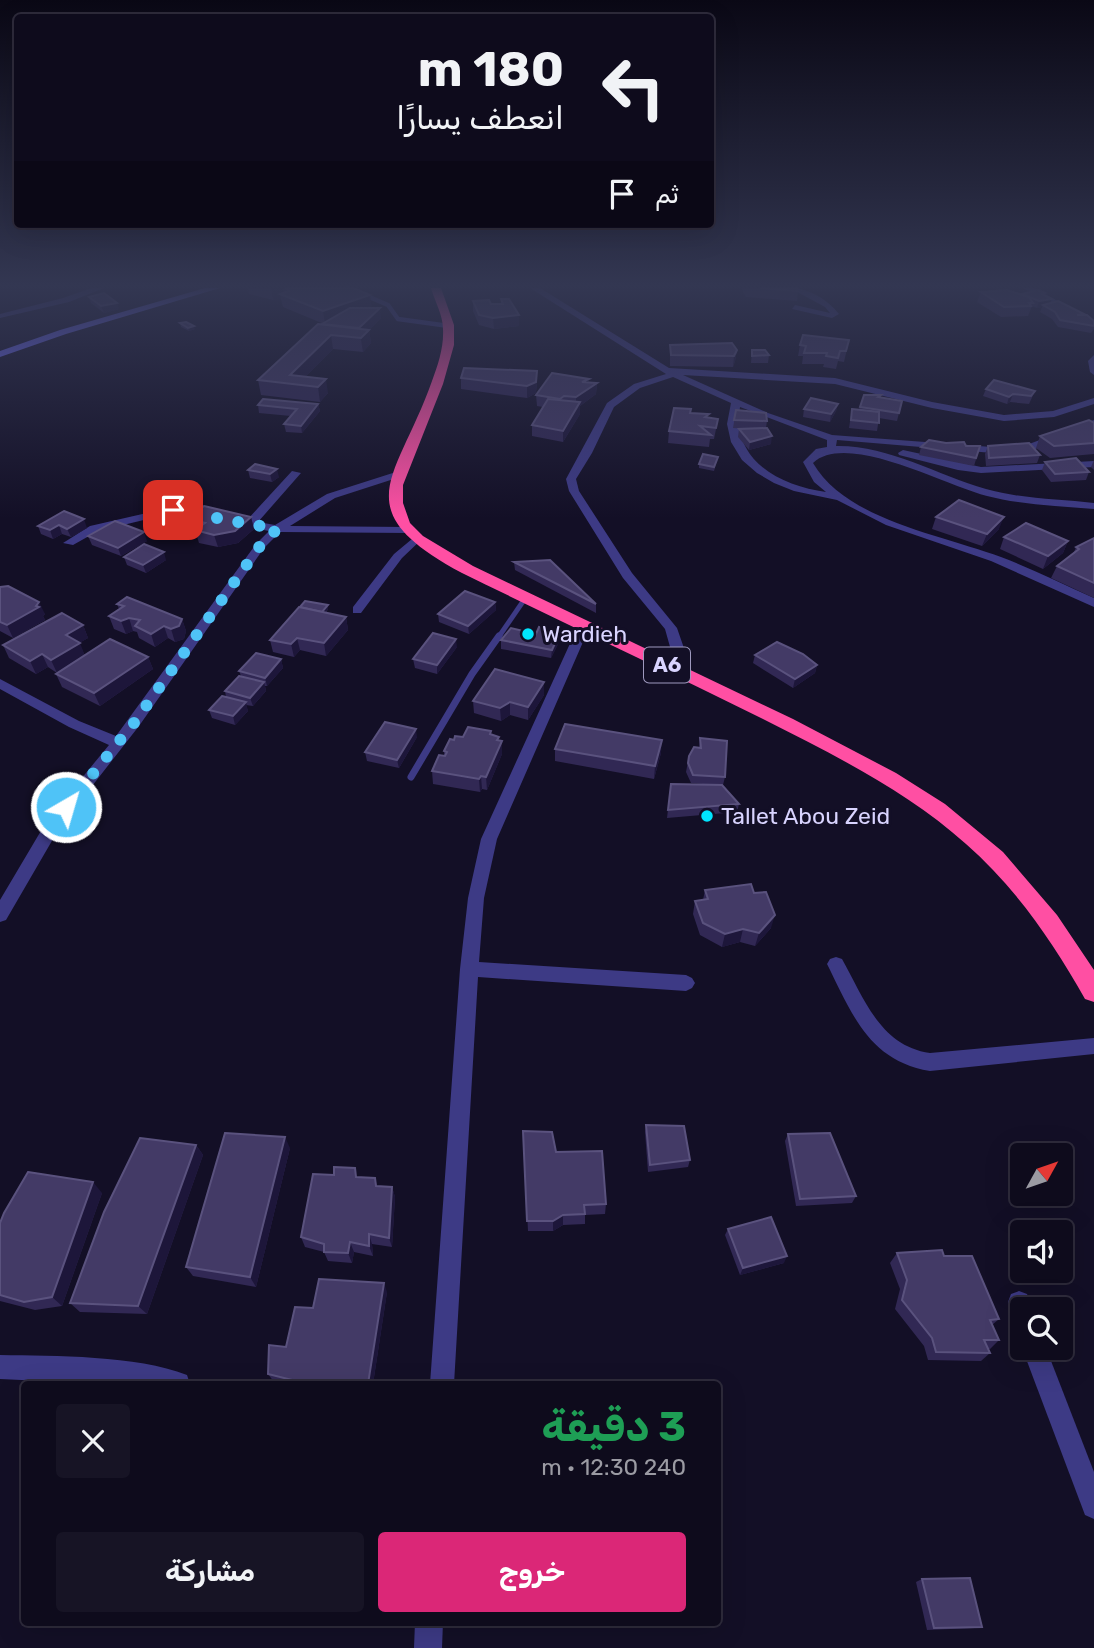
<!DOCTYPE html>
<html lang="ar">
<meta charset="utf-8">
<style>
body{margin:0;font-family:Rubik,"Noto Sans Arabic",sans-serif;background:#171425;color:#f1f3f6;direction:rtl;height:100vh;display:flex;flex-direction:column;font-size:26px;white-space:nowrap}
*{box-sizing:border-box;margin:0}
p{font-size:23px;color:#9b9ba3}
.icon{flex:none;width:38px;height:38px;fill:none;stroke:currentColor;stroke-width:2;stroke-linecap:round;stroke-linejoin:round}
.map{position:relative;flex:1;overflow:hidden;direction:ltr}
.details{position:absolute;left:21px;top:1381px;width:700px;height:245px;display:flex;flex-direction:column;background:#0e0b1c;border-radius:7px;box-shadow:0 7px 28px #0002,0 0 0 2px #2e2b3b;direction:rtl}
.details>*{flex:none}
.guide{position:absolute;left:14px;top:14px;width:700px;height:214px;border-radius:7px;box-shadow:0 7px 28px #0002,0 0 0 2px #2e2b3b;direction:rtl;background:#0e0b1c;color:#f1f3f6;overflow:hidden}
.needle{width:46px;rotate:50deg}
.buttons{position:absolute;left:1010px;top:1143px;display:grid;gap:14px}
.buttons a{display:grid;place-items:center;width:63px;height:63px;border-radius:7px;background:#0e0b1c;box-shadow:0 7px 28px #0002,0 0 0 2px #2e2b3b;font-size:35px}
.pin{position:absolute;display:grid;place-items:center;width:60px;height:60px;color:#fff;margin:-30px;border-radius:14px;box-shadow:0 4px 10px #0006}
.me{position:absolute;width:77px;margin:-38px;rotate:38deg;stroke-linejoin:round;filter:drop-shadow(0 0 5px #0008)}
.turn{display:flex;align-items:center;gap:24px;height:147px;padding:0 35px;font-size:32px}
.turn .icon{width:91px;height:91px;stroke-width:2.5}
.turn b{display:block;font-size:49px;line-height:60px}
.then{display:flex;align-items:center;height:66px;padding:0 35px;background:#0003;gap:14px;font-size:26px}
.round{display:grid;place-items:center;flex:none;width:74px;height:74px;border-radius:7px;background:#171425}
.head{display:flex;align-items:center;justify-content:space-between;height:119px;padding:0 35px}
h1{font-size:42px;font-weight:700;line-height:52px;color:#1e9e55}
.button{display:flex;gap:14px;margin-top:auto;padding:14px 35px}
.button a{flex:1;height:80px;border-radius:7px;background:#db2777;color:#fff;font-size:28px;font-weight:700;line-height:80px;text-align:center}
.button a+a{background:#171425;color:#f1f3f6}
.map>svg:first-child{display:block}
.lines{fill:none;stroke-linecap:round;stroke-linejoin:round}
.lane-far2{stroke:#3d3a85;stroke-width:4.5}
.lane-far1{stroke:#3d3a85;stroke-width:5}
.lane{stroke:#3d3a85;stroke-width:7}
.street{fill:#3d3a85;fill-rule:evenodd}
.secondary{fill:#6f6bff;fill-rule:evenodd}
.highway{fill:#ff4fa3;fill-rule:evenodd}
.wall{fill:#312854}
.shaded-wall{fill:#1d163a}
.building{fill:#433a66;stroke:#5a527e;stroke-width:2}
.route{stroke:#4fc3f7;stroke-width:12;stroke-dasharray:0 21.6}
.poi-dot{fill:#00e5ff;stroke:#130f26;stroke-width:2.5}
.labels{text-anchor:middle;stroke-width:6;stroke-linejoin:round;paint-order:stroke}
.shield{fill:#130f26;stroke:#9e99be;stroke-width:2}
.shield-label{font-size:21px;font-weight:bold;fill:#d9d4ff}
.poi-label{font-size:23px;fill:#d9d4ff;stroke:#130f26;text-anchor:start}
</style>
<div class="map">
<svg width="1094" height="1648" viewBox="0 0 1094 1648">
<rect width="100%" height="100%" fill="#130f26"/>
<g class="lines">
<path class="lane-far2" d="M348 288 388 305 398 319 449 326"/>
<path class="lane-far1" d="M498 638 526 597"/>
<path class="lane" d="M411 777 472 674 499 636"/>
<g class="street">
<path d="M91 288H104L69 302 0 318V314L63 298Z"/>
<path d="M530 288H540L669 368 835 378 932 402 1004 415 1053 411 1094 398V404L1054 417 1004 421 932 408 835 384 683 375 768 413 832 435 1005 448 1029 444 1094 420V426L1035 449 1005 454 837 440 836 446C888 445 937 475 986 489 1021 499 1059 499 1094 503V509C1058 506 1022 505 987 496 946 486 847 431 813 463 846 520 942 535 1001 557 1033 569 1063 584 1094 598V607L991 561 886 525 837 500 794 491 774 483 757 473 742 460 731 442 727 424 731 403 673 377 640 388 614 407 592 453 576 479 579 491 632 573 677 628 686 654 684 671 677 675 672 674 670 671 672 654 665 629 623 578 569 491 566 479 607 403 634 384 666 374ZM740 407 827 440V447L816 449 803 462 814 482 826 492C780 486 731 460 740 407Z"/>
<path d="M790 288C809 288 828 300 839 314L832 318 792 309 795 305 830 313 825 307Z"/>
<path d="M1023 288H1034L1094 321V326Z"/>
<path d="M1094 355V375L1090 372 1088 361Z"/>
<path d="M903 450 981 467 1094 461V467L981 473 958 470 899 455 898 453Z"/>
<path d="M292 471 301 473 258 522 275 525 327 494 399 471 403 472V476L335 498 290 526 408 527 414 530 408 533 280 532 264 548 139 726 60 827 6 920 0 922V900L48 819 109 745 69 727 0 689V679L79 721 116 736 256 544 269 531 173 513 98 531 73 545 63 543 90 526 173 507 247 520Z"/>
<path d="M418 534 422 535V539L402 558 361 613H353V607L394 554Z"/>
<path d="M584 622 590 626 497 839 484 898 479 962 686 975 692 978 695 983 692 988 686 991 478 977 454 1384H430L460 969 468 898 481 839 578 626Z"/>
<path d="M836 957 842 959C864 998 880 1046 930 1053L1094 1038V1054L930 1071C869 1061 852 1014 827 964L830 959Z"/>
<path d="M1019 1291 1027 1294 1033 1309H1022V1324L1014 1320 1008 1302 1011 1294Z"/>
<path d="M1022 1348H1046L1094 1472V1519L1085 1515Z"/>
<path d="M0 1355C55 1356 136 1355 187 1375L190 1384H107L0 1379Z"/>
<path d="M415 1622H443L442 1648H414Z"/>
</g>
<path class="secondary" d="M205 288H220L66 334 0 357V351L60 330Z"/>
<path class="highway" d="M431 288H441L454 325V345L443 384 403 485V503L410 523 423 536 473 566 793 719 896 773 945 804 1003 852 1057 915 1094 970V1002L1085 999C1053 942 1016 888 966 844 907 791 834 755 763 719 663 669 562 622 462 573 343 509 397 480 432 381 438 365 444 347 443 329 443 315 435 302 431 288Z"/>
</g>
<g class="wall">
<path d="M248 288H353L381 318 369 330 371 343 363 352 333 349 305 377 328 393 320 402 261 395 258 380 324 324 283 307 281 299 273 300 249 294Z"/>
<path d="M741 288H797L798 291 797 301 746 297Z"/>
<path d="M981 292 1022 295H1044L1050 303 1084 314 1083 315 1094 321V329L1091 333 1058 327 1052 319 1040 312 1042 307 1037 308 1032 306 1028 316 1001 317 977 302Z"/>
<path d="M89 297 119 309 104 313 91 303Z"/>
<path d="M501 299 519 315V326L494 329 479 325 473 311V301L491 304H501Z"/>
<path d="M180 323 195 329 189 331 181 327Z"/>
<path d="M849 340 844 362 838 361 836 369 823 367 824 364H802L803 356H798L800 345Z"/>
<path d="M670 345 737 350 735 361 733 367 670 366Z"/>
<path d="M752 350 769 355 768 363H751Z"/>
<path d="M537 371V382L536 393 527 398 461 389V378Z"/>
<path d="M589 382 597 383 596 394 580 406V414L563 442 532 436V425L543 407 537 406 536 395Z"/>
<path d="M986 389 1035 391 1029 404 1010 402 1007 404 983 396Z"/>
<path d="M864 395H881L880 398 902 401 897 421 879 418 877 431 849 428 852 409 859 410Z"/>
<path d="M318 404 320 411 302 433 286 432 284 424 291 416 259 413 258 405Z"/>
<path d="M838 404 836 411 830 422 803 417 804 409Z"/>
<path d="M736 410 767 421 766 428 771 444 749 450 738 437 739 429H752L733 428Z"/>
<path d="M691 413 709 418 718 419 714 439H710L709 447 668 443 669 431Z"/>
<path d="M1094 423V454L1050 458 1036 448 1040 436Z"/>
<path d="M946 443 980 446 974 466 919 455 921 447Z"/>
<path d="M988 446 1040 455 1037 463 986 466 985 454Z"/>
<path d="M718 457 714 471 699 468V464Z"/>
<path d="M1094 460V470L1091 467Z"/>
<path d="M1045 462 1089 472 1086 480 1051 482 1042 470Z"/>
<path d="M255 464 279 477 272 482 250 478 248 470Z"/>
<path d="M64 511 87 528 71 537 62 534 53 539 41 534 38 526Z"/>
<path d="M192 516 251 517 254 529 238 543 218 547 199 543 195 530 197 529Z"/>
<path d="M936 517 999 529 982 546 932 529Z"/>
<path d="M88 536 147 541 121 556 92 545Z"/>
<path d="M1004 537 1068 541 1063 553 1043 569 1000 549Z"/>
<path d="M1094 538V598L1051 578 1057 566 1074 552 1076 547Z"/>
<path d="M124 557 166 560 146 573 127 565Z"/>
<path d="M514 562 596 604V613L515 570Z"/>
<path d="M0 587 45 614 43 616 45 620 13 638 0 631Z"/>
<path d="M495 602 496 610 469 634 439 622 438 614Z"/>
<path d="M117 604 182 619 186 631 184 639 175 642 168 638 155 647 139 638 137 632 133 631 126 634 114 629 109 616 119 609Z"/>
<path d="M328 605V609L326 613 346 617 348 630 326 656 300 650 294 657 273 652 270 640Z"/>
<path d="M83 625 88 638 79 643 85 656 148 657 153 669 100 706 62 687 56 674 73 663 57 673 48 667 36 674 9 658 3 645Z"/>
<path d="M560 632V640L551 658 501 649V640L536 634Z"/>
<path d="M457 647 437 674 415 668 413 659Z"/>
<path d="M755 655 817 665 815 673 793 688 753 663Z"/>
<path d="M281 659 283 668 267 686H265L266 691 253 706 246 705 248 711 235 725 212 718 209 710 226 697 225 691 241 676 239 671Z"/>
<path d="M544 682V695L528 720 510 715 501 721 474 713 473 701Z"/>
<path d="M491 731V734L499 737V741H502V754L487 790 482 789 480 792 433 784 432 771 444 756V751L463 737Z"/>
<path d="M417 737 399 768 367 761 365 752Z"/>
<path d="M700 738 725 777 723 785 739 804 737 812 667 818 671 784 714 785 691 783 686 772 689 756 699 748Z"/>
<path d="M555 749 661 753 654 779 555 761Z"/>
<path d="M705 890 754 893 771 928 755 946 740 942 722 947 700 935 693 914 695 901 703 900Z"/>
<path d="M646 1125 690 1160 688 1167 648 1172 645 1132Z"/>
<path d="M523 1131 556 1152 606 1204 605 1214 585 1215V1224L563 1225 553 1231H528Z"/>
<path d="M788 1134 856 1196 852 1203 796 1206 785 1141Z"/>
<path d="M196 1145 203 1155 147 1314 80 1312 70 1303Z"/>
<path d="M290 1148 256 1287 193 1276 186 1267Z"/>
<path d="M358 1177 375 1178 377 1186 392 1187 395 1197 392 1247 372 1244 373 1256 354 1252 352 1263 328 1261 324 1252 305 1247 301 1237Z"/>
<path d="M102 1193 62 1306 35 1310 0 1301V1223Z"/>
<path d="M728 1229 784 1263 740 1275 725 1235Z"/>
<path d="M897 1253 944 1256 999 1319 992 1325 999 1340 990 1349H988L990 1353 981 1361 928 1360 924 1346 895 1309 900 1289 890 1263Z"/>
<path d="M387 1292 373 1384H284L274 1382 268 1374 286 1347Z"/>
<path d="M922 1579 982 1627 975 1628 927 1630 916 1582Z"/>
</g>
<g class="shaded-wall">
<path d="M271 288H283L284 295 280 294 281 299 273 300Z"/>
<path d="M370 295 372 309 325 324 323 311Z"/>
<path d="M1052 299 1049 306 1043 305 1042 307 1037 308 1039 301Z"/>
<path d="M117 303 119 309 104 313 101 306Z"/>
<path d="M380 308 381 318 369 330 371 343 363 352 359 328Z"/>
<path d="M519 315V326L494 329 493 318Z"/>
<path d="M194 326 195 329 189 331 188 328Z"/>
<path d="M331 335 333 349 297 385 290 375Z"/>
<path d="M737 350 735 361 733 367 734 356Z"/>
<path d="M537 371V382L536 393 527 398V386Z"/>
<path d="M326 379 328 393 320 402 318 387Z"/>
<path d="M589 379V389L597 383 596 394 580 406V414L563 442V431L576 408V397L582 382Z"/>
<path d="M1013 394 1010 402 1007 404 1009 397Z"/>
<path d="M318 404 320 411 302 433 301 426Z"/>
<path d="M838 404 836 411 830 422 831 414Z"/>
<path d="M772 436 771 444 749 450 750 442Z"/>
<path d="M277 469 279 477 272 482 270 474Z"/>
<path d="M251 517 254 529 238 543 218 547 214 535Z"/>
<path d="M1004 517 999 529 982 546 987 534Z"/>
<path d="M84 519 87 528 71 537 67 529Z"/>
<path d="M59 525 62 534 53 539 50 530Z"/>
<path d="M144 532 147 541 121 556 118 548Z"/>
<path d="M1068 541 1063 553 1043 569 1048 556Z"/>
<path d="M164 552 166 560 146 573 143 565Z"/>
<path d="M39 602 45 614 43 616 45 620 13 638 7 625 36 606Z"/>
<path d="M495 602 496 610 469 634 468 626Z"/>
<path d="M328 605V609L320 620 319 616Z"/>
<path d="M346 617 348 630 326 656 324 643Z"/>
<path d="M129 618 133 631 126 634 121 621Z"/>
<path d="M182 619 186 631 184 639 175 642 171 629Z"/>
<path d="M83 625 88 638 71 648 66 635Z"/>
<path d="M164 626 168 638 155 647 151 634Z"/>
<path d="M560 632V640L551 658 552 650Z"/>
<path d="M297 638 300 650 294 657 291 644Z"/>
<path d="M456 639 457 647 437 674V665Z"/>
<path d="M80 643 85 656 57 673 51 660Z"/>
<path d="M42 654 48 667 36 674 30 661Z"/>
<path d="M148 657 153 669 100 706 94 693Z"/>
<path d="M281 659 283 668 267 686 265 678Z"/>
<path d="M817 665 815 673 793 688 795 679Z"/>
<path d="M264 682 266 691 253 706 250 698Z"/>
<path d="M544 682V695L528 720V707Z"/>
<path d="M246 702 248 711 235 725 233 716Z"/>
<path d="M510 702V715L501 721 500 708Z"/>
<path d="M416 729 417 737 399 768 397 760Z"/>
<path d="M499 737V747L502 741V754L487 790 486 777Z"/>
<path d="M662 740 661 753 654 779 655 766Z"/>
<path d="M481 776 482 789 480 792 479 779Z"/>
<path d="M775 915 771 928 755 946 759 933Z"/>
<path d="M743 929 740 942 722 947 725 934Z"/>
<path d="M285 1137 290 1148 256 1287 250 1277Z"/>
<path d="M196 1145 203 1155 147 1314 138 1306Z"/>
<path d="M93 1182 102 1193 62 1306 52 1297Z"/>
<path d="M392 1187 395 1197 392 1247 389 1238Z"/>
<path d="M563 1215V1225L553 1231V1221Z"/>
<path d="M369 1234 372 1244 373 1256 369 1246Z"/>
<path d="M350 1242 354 1252 352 1263 348 1253Z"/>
<path d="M787 1256 784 1263 740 1275 743 1268Z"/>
<path d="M384 1283 387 1292 373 1384H368Z"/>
</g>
<g class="building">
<path d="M286 288H353L370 295 323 311 280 294 289 291Z"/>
<path d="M760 288H797L798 291Z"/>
<path d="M1007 290 1029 297 1033 303H1029L1031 306 1004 307 981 292Z"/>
<path d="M1038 290 1045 293 1042 294 1052 299 1039 301 1022 294Z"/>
<path d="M104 293 117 303 101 306 89 297Z"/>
<path d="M501 299H509L519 315 493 318 479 315 473 301 489 300 491 304H503Z"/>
<path d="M1058 301 1084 314 1077 315H1087L1094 321V326L1060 320 1055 312 1043 305Z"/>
<path d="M350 308H380L359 328 322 324Z"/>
<path d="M186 322 194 326 188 328 180 323Z"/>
<path d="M318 324 369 330 361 338 331 335 290 375 326 379 318 387 258 380Z"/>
<path d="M803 335 849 340 846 351H840L838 358 826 356 827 353H804L806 346 800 345Z"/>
<path d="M732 343 737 350 734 356 671 355 670 345Z"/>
<path d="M752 350H765L769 355 752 356Z"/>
<path d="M464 368 537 371 536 382 527 386 461 378Z"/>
<path d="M552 373 589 379 582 382 597 383 576 397 564 396 560 399 536 395Z"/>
<path d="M994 380 1035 391 1031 396 1013 394 1009 397 986 389Z"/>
<path d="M864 395H881L878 397 902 401 899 413 860 407Z"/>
<path d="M811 398 838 404 831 414 804 409Z"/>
<path d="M263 399 318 404 301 426 284 424 297 409 258 405Z"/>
<path d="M548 399 580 402 563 431 532 425Z"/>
<path d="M674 408 691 409 690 413 709 414 705 417 718 419 716 428 700 426 711 435 669 431Z"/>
<path d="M852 409 879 412V423L851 420Z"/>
<path d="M736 410 766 413 767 421 734 420Z"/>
<path d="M1089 420 1094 423V443L1054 446 1040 436Z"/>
<path d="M767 428 772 436 750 442 739 429Z"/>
<path d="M929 440 946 443 964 442 966 446H980L976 458 921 447Z"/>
<path d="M1029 443 1040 455 989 458 988 446Z"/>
<path d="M703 454 718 457 714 467 699 464Z"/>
<path d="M1076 458 1089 472 1055 474 1045 462Z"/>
<path d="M255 464 277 469 270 474 248 470Z"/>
<path d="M959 500 1004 517 987 534 936 517Z"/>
<path d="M204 506 251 517 235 531 214 535 195 530 205 523 194 520 199 517 192 516Z"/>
<path d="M64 511 84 519 67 529 59 525 50 530 38 526Z"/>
<path d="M115 521 144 532 118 548 88 536Z"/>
<path d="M1026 523 1068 541 1048 556 1004 537Z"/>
<path d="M1094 538V583L1057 566 1079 549 1076 547Z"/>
<path d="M144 544 164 552 143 565 124 557Z"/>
<path d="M550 560 596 604 514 562Z"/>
<path d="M8 586 39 602 36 606 39 607 7 625 0 622V587Z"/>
<path d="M465 591 495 602 468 626 438 614Z"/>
<path d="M127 597 182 619 179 626 171 629 164 626 151 634 135 626 140 620 129 618 121 621 109 616 124 606 117 604Z"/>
<path d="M305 601 328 605 322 612 300 607Z"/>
<path d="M299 607 346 617 324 643 297 638 291 644 270 640Z"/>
<path d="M62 613 83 625 66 635 80 643 51 660 42 654 30 661 3 645Z"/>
<path d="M539 627 560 632 552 650 501 640 511 628 536 634Z"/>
<path d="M433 633 456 639 437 665 413 659Z"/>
<path d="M110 639 148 657 94 693 56 674Z"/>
<path d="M777 642 803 654 817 665 795 679 755 655Z"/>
<path d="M256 653 281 659 265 678 239 671Z"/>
<path d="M495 669 544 682 528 707 510 702 500 708 473 701Z"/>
<path d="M239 676 264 682 250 698 225 691Z"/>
<path d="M222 696 246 702 233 716 209 710Z"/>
<path d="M385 722 416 729 397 760 365 752Z"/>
<path d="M565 724 662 740 655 766 555 749Z"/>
<path d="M468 727 491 731 490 734 499 737 497 740 502 741 486 777 481 776 479 779 432 771 439 755 445 756 447 752 444 751 450 739 454 740 455 736 463 737Z"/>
<path d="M700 738 727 741 725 777 693 775 688 763 689 756 694 747 701 748Z"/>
<path d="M671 784 722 785 739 804 668 810Z"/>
<path d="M751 884 754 893 766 892 775 915 759 933 743 929 725 934 703 923 695 901 708 899 705 890Z"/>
<path d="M646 1125 684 1126 690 1160 650 1165Z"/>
<path d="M523 1131 552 1132 556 1152 602 1151 606 1204 584 1205 585 1214 563 1215 553 1221H527Z"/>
<path d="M225 1133 285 1137 250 1277 186 1267Z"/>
<path d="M830 1133 856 1196 800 1199 788 1134Z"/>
<path d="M140 1138 196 1145 138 1306 70 1303 104 1212Z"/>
<path d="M334 1167 355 1168 356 1177 375 1178 376 1186 392 1187 389 1238 369 1234V1246L350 1242 348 1253 324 1252V1244L301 1237 313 1174 334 1175Z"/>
<path d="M28 1172 93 1182 52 1297 24 1302 0 1295V1223L4 1213Z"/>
<path d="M771 1217 787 1256 743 1268 728 1229Z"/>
<path d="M942 1250 944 1256H972L999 1319 990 1320 999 1340H984L990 1353 936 1352 932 1338 902 1300 907 1280 897 1253Z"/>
<path d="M319 1279 384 1283 368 1384H308L268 1374 269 1345 286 1347 295 1307 313 1308Z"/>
<path d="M970 1578 982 1627 934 1628 922 1579Z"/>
</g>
<linearGradient id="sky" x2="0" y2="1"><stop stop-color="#0a0815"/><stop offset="0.55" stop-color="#333752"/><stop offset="1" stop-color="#333752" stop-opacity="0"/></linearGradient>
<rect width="1094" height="519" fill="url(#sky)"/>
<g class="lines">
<path class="route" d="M66 807 134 723 260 546 277 529 173 510"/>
</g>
<g class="poi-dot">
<circle cx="528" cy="634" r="7"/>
<circle cx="707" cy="816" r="7"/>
</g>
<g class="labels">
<rect class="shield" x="644" y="647.5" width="46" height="35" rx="5"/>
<g class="shield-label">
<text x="667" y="672">A6</text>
</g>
<g class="poi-label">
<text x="542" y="642">Wardieh</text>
<text x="721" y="824">Tallet Abou Zeid</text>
</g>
</g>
</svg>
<div class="buttons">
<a><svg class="needle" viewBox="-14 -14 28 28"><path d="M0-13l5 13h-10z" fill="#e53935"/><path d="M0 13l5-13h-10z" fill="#9b9ba3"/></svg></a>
<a><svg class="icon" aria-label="sound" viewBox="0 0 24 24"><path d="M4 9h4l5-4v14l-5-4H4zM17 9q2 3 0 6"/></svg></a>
<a><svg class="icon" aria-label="search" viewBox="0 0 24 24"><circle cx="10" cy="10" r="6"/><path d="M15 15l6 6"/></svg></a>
</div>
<div class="pin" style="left:173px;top:510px;background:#d93025"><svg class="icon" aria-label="arrive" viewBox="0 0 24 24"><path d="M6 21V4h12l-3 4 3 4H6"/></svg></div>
<svg class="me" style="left:66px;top:807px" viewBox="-20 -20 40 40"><circle r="17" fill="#4fc3f7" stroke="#fff" stroke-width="3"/><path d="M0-11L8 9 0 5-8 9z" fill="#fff"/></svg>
<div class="guide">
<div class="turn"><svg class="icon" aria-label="left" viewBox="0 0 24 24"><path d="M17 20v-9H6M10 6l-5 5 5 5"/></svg><div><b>180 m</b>انعطف يسارًا</div></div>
<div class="then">ثم<svg class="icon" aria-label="arrive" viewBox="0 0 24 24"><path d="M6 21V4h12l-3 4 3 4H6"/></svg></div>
</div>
<section class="details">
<div class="head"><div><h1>3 دقيقة</h1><p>240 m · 12:30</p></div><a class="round"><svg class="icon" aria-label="close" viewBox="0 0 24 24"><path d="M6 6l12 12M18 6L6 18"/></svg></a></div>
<div class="button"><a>خروج</a><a>مشاركة</a></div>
</section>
</div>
